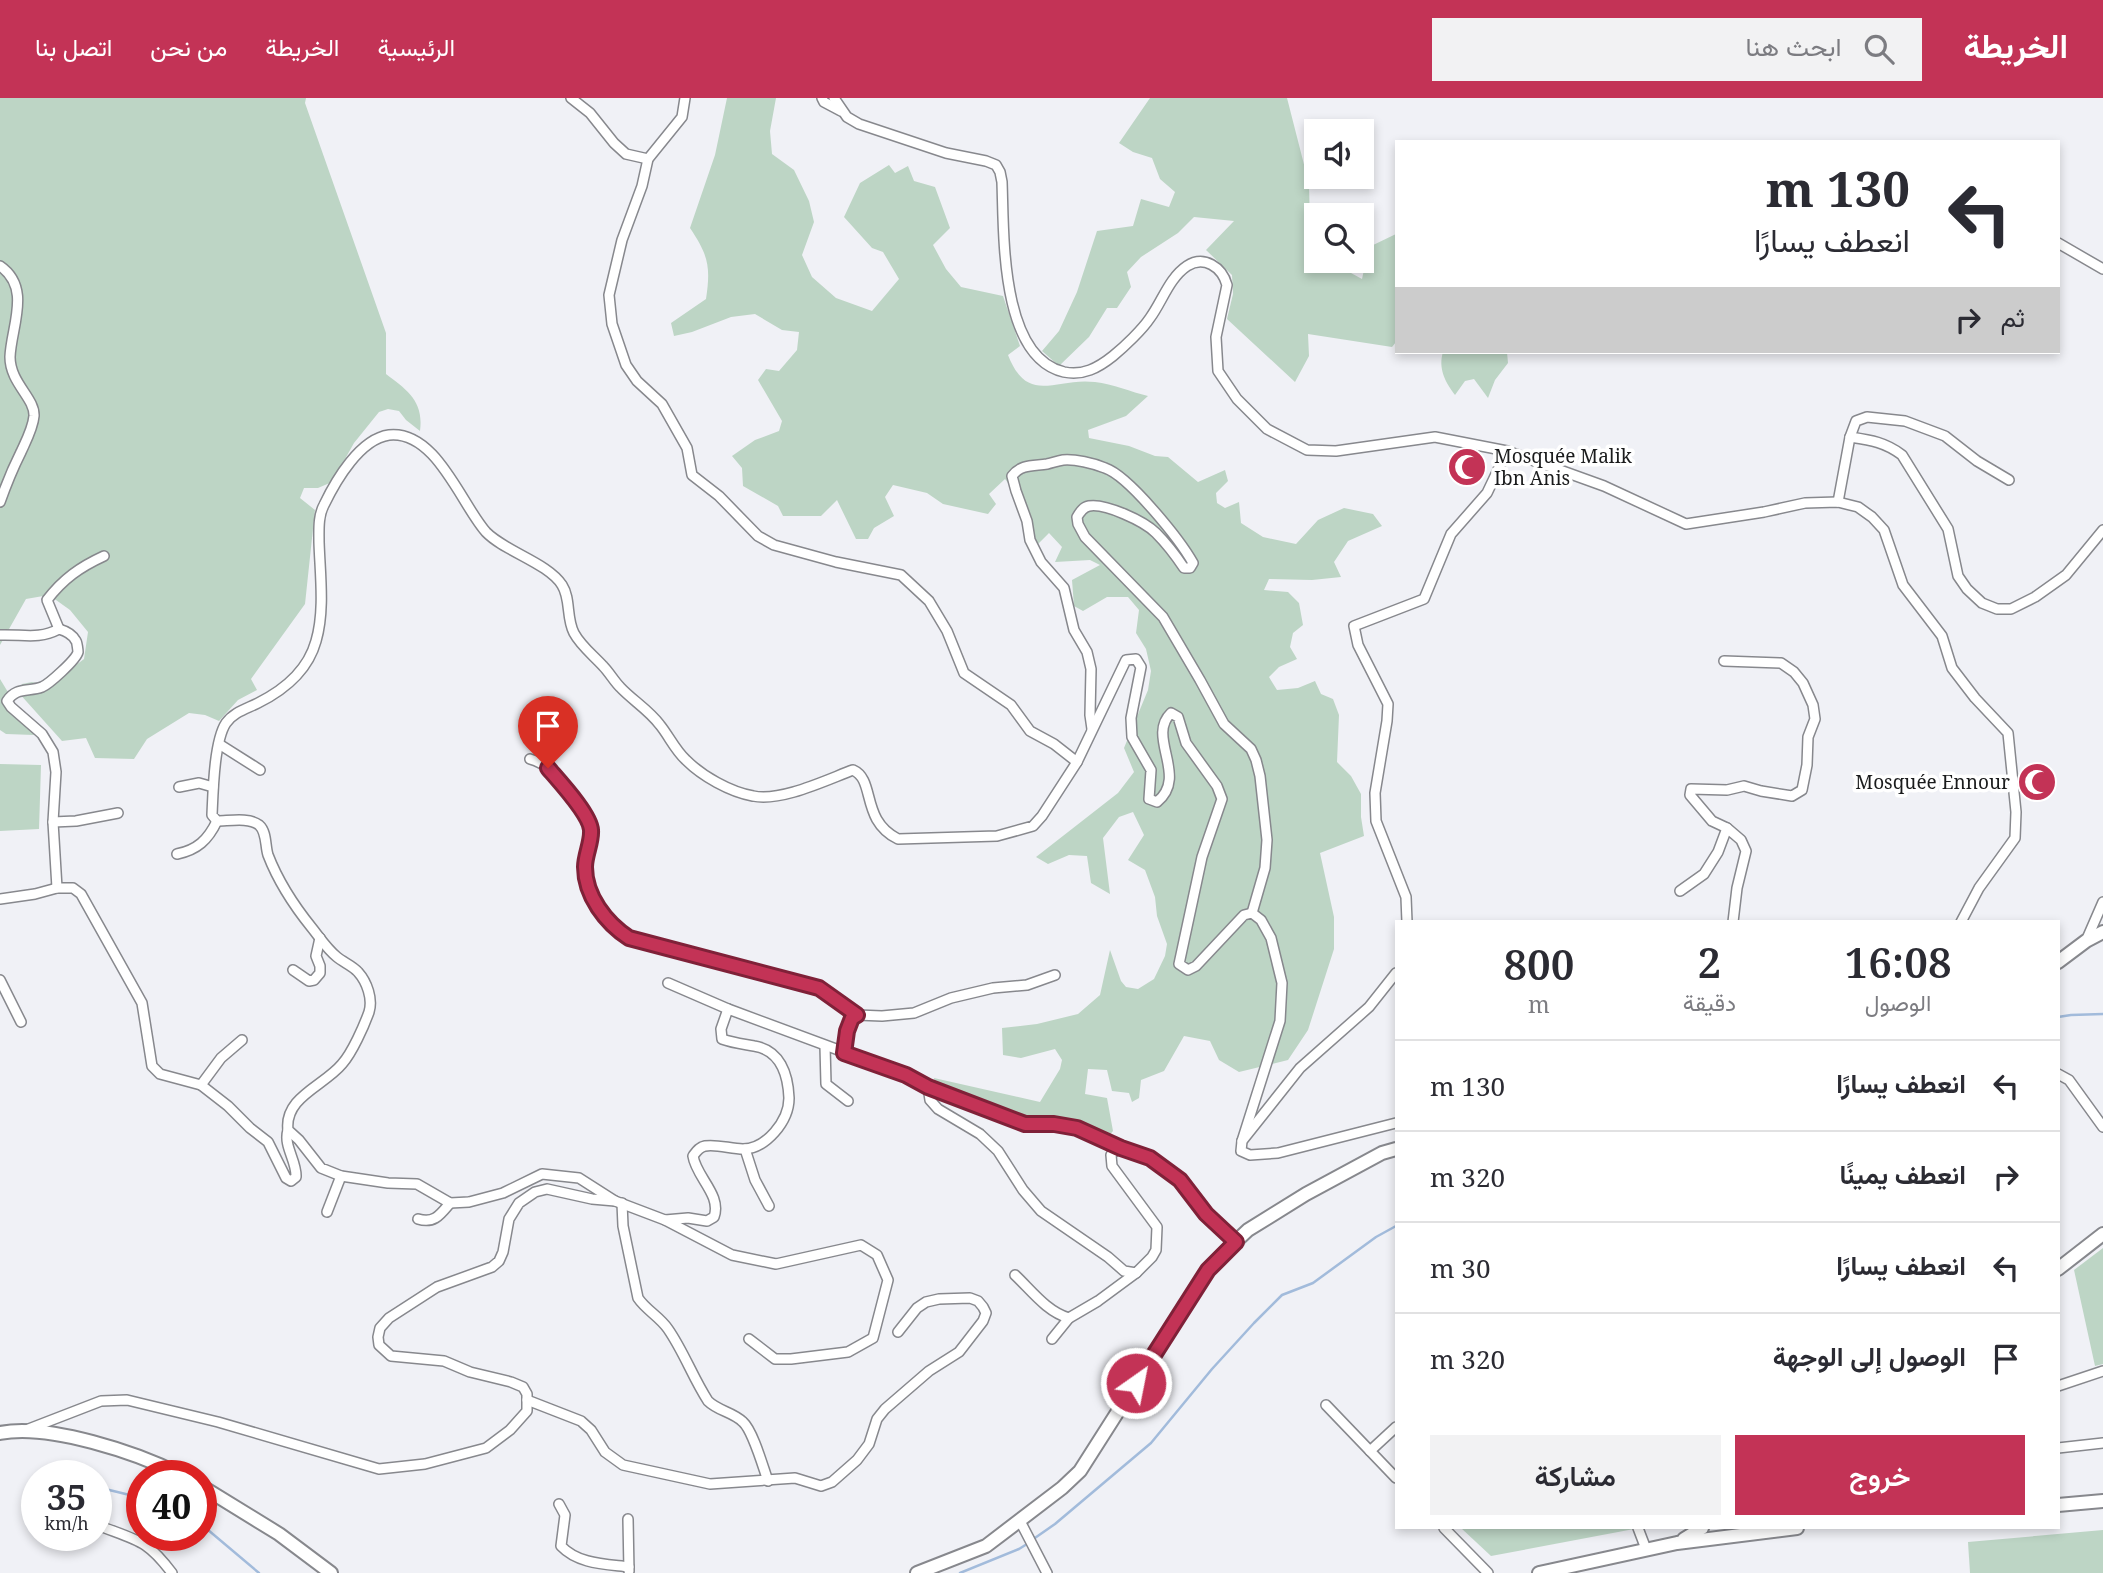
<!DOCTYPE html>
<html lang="ar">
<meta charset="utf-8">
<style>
body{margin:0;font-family:"Noto Serif",Vazirmatn,serif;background:#f2f2f3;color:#2b2b33;direction:rtl;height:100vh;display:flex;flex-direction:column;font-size:26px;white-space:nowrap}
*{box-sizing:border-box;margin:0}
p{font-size:23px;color:#7c7c81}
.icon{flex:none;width:38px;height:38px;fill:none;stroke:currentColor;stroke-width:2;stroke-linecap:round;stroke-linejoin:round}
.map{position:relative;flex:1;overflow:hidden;direction:ltr}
.side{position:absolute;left:1395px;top:822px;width:665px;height:609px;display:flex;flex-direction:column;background:#fff;border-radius:0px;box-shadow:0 4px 10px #0003;direction:rtl}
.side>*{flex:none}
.hud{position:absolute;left:1395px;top:42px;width:665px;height:214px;border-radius:0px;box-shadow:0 4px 10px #0003;direction:rtl;background:#fff;color:#2b2b33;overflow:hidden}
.tools{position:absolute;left:1304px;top:21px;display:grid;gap:14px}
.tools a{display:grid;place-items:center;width:70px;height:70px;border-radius:0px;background:#fff;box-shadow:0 4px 10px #0003;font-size:35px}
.speed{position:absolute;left:21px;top:1362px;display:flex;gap:14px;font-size:35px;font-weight:700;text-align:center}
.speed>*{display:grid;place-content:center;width:91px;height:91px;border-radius:50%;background:#fff;box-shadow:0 4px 10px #0003;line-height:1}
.speed small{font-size:18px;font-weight:400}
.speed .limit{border:10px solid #d22;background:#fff;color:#111}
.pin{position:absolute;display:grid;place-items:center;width:60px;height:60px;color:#fff;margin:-72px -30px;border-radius:50% 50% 50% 0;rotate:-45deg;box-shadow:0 0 7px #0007}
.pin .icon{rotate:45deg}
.me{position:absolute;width:77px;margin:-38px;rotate:33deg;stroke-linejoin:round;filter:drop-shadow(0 0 5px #0008)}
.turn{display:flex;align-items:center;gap:24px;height:147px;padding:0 35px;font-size:32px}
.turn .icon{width:91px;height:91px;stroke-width:2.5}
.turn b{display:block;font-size:49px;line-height:60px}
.then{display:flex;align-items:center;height:66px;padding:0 35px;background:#0003;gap:14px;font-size:26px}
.eta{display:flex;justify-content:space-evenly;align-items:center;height:119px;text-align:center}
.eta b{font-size:42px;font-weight:600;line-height:49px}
.primary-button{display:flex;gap:14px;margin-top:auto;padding:14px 35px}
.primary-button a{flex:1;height:80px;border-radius:0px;background:#c33356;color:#fff;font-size:28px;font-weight:600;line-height:80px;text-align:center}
.primary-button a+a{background:#f2f2f3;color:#2b2b33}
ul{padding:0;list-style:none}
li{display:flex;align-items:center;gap:21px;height:91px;padding:0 35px;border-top:2px solid #e1e1e2}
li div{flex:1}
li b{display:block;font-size:26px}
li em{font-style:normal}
header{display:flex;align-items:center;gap:42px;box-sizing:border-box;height:98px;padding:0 35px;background:#c33356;color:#fff}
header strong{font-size:33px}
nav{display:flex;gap:38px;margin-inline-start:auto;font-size:24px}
.search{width:490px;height:63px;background:#f2f2f3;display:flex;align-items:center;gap:18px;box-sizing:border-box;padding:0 24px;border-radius:0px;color:#7c7c81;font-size:26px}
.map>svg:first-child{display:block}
.green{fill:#bdd5c5}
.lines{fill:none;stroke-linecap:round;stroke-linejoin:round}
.stream{stroke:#a2bbdb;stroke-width:2.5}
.street-casing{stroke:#87888d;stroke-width:12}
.secondary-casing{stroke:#87888d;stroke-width:16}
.street{stroke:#fff;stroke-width:9}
.secondary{stroke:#fff;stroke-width:12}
.route-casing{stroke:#7f2138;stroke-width:18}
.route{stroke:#c33356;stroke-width:12}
.labels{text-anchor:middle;stroke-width:7;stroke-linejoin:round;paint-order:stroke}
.poi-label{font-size:19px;fill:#1a1b1c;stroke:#fff;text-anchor:start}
</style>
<header>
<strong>الخريطة</strong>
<div class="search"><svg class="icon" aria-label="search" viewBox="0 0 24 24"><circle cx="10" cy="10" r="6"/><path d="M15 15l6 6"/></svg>ابحث هنا</div>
<nav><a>الرئيسية</a><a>الخريطة</a><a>من نحن</a><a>اتصل بنا</a></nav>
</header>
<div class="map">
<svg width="2103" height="1475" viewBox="0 0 2103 1475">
<rect width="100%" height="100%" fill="#f0f1f6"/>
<g class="green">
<path d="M0 0H306L305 5 386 235V276C407 292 424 303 420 333L406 322 399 313 388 311 379 314 354 345 332 384 318 390H304L300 400 315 412 305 506 251 581 257 592 238 602 219 623 205 617 189 615 147 641 134 661 95 660 86 640 62 643 18 594 22 586 32 584 48 588 84 561 88 534 70 512 49 497 26 501 0 547Z"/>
<path d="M727 0H776L770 33 772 56 794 72 809 103 814 124 802 157 812 179 836 200 872 213 899 181 883 154 872 150 844 119 860 85 889 67 895 75 908 68 914 83 935 89 950 130 933 147 946 171 961 189 1003 198 1020 248 1008 257C1028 308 1055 279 1095 284 1113 286 1131 294 1148 298L1126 318 1088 332 1089 340 1129 348 1155 358 1168 359 1198 384 1225 372 1228 383 1216 395 1217 405 1225 410 1239 404 1241 425 1263 439 1296 446 1318 422 1344 410 1373 416 1382 428 1348 443 1334 464 1341 479 1312 482 1269 481 1264 492 1288 494 1299 505 1303 527 1293 535 1290 549 1297 561 1279 569 1269 579 1277 592 1298 590 1315 583 1321 596 1333 601 1339 617 1337 664 1351 678 1361 696V719L1364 738 1320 755 1334 819V851L1308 932 1288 962 1239 974 1219 962 1210 943 1184 938 1164 973 1141 982 1139 1000 1132 1004 1129 995 1112 993 1107 972 1088 971 1085 996 1107 1000 1113 1033 1107 1040 1066 1022 1037 1021 1004 1015 935 985 934 980 1040 1004 1060 971 1062 962 1055 951 1021 960 1003 957 1002 930 1037 926 1078 916 1100 897 1110 852 1121 883 1126 889 1138 891 1154 881 1165 858 1167 846 1157 818 1155 799 1145 772 1128 762 1144 737 1133 714 1119 719 1103 740 1110 796 1091 785 1087 758 1069 757 1048 766 1036 759 1118 695 1134 674 1124 650 1148 592 1151 573 1146 551 1136 535 1139 512 1128 499H1107L1083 513 1074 508 1072 482 1100 467 1090 462 1055 464 1062 449 1049 435 1038 446 1023 425 1024 406 1005 381 989 396 996 406 988 416 943 406 927 395 893 387 885 399 894 418 874 430 868 441H856L837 402 821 418H783L778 408 743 388 742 370 732 358 755 342 779 333 782 323 758 282 766 271 779 273 797 252 799 234 782 232 755 216 731 219 692 234 674 238 671 225 706 201C711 168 708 157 690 130L715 57Z"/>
<path d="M1150 0H1287L1309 86 1310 130 1316 146V163H1329L1362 181 1369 149 1396 136V244L1392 249 1308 236 1309 258 1295 284 1227 221 1233 196 1232 177 1206 152 1234 123 1194 119 1178 135 1141 159 1127 174 1131 189 1117 210H1107L1089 239 1059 268 1042 253 1059 233 1077 194 1097 133 1133 128 1141 101 1169 109 1175 94 1160 81 1152 60 1133 54 1119 45Z"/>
<path d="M1443 254H1507L1508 265 1495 282 1488 300 1474 281 1465 283 1455 297C1445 284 1438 270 1443 254Z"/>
<path d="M0 581 34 637 6 636 0 632Z"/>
<path d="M0 666 41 667 39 731 0 733Z"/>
<path d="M2103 1150V1266L2095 1268 2074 1172Z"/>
<path d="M1461 1430H1634V1431L1491 1458Z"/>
<path d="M2103 1432V1475H1970L1968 1444Z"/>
</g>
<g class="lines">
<g class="stream">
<path d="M2058 919 2071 917 2103 916"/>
<path d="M97 1389 142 1400"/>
<path d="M201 1426 259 1475"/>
<path d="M1032 1442 1055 1426 1151 1345 1212 1271 1254 1225 1282 1197 1313 1185 1376 1139 1396 1128"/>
<path d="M960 1475 1019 1451 1027 1446"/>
</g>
<defs>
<g id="street">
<path d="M571 0 590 15 614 45 626 56 648 61"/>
<path d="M685 0 682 19 648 61 642 88 622 142 609 197 612 226 626 267 637 283 662 306 687 350 692 377 719 398 758 438 774 447 836 464 901 477 929 503 947 533 964 575 1011 607 1030 633 1054 646 1077 664"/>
<path d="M822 0 824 4 841 13"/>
<path d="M834 0 847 19 859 26 946 55 986 63 996 67 1000 74 1002 84C1004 136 1000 259 1064 274 1083 278 1098 270 1113 258 1124 249 1142 232 1150 220 1162 204 1169 180 1187 168 1204 157 1222 169 1227 187L1216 239 1218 273 1237 301 1267 331 1307 352 1336 353 1435 339 1507 353 1604 388 1686 426 1764 414 1805 405 1838 404 1858 409 1872 419 1884 432 1903 487 1942 538 1952 570 1975 600 2008 635 2016 714 2015 740 1979 790 1961 824"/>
<path d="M2058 145 2103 171"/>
<path d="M0 168C32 190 11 229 10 259 10 285 35 300 34 318 33 330 26 343 21 354 13 370 6 387 0 404"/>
<path d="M1850 339C1870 342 1885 344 1902 357L1948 431 1958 478 1967 491 1982 505 1997 511H2011L2035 499 2066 477 2103 432"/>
<path d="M1838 404 1850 339 1856 323 1867 319 1905 323 1945 338 1977 363 2009 382"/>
<path d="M59 531 47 502C63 481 80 469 104 458"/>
<path d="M0 537C23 536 38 542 59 531 66 533 73 537 76 543 77 544 78 553 78 554 76 562 49 586 42 589 28 594 16 589 7 603L11 609 42 636 53 654 56 674 53 724 57 790H73L81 796 142 905 152 968 160 976 201 987 228 1008 250 1030 268 1044 286 1080 291 1083 296 1079C297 1063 283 1048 288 1032"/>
<path d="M1724 563 1781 565 1794 574 1803 585 1813 607 1815 621 1808 639 1807 667 1802 692 1792 698 1761 693 1744 688 1727 692 1691 691 1690 697 1712 723 1727 730 1741 742 1746 753 1737 790 1733 824"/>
<path d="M1092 631 1090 617 1091 571 1087 554 1074 532 1064 490 1041 464 1030 442 1027 423 1016 393 1012 378C1021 366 1033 368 1047 366 1052 365 1057 363 1063 362 1075 361 1093 365 1105 370 1129 378 1180 442 1193 465L1190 470H1184C1176 458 1166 445 1156 435 1144 423 1105 405 1089 408 1083 409 1080 414 1077 419L1078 426 1085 439 1163 519 1200 582 1224 626 1251 651 1256 662 1260 678 1267 742 1265 770 1252 815"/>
<path d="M219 646 260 672"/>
<path d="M530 661C537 663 543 666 549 671 561 683 591 717 591 733 591 745 585 758 585 770 586 799 606 825 629 840L819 890 857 917"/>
<path d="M179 689 199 685 213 689"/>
<path d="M53 724 76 723 118 715"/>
<path d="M177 756C197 752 208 742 217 723"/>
<path d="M1680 793 1704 776 1718 754 1727 730"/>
<path d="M0 801 35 796 57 790"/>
<path d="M1407 824 1406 799 1376 723 1375 695 1387 623 1388 606 1358 547 1354 528 1424 501 1451 436 1487 395 1507 353"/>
<path d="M2086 843 2103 804"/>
<path d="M293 872 309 883 314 882 320 875V868L316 858 320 840"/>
<path d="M1396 875 1369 909 1300 970 1242 1043 1241 1053 1250 1057 1278 1055 1396 1025"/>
<path d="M0 882 21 924"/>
<path d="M668 885 728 911 906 977 928 989 1025 1025 1054 1026 1077 1030 1121 1050"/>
<path d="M825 948 826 986 848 1003"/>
<path d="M844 955 847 933 852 920 857 917 882 918 914 915 951 900 993 890 1027 887 1055 877"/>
<path d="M2058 976 2069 982 2103 1029"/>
<path d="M201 987 221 960 242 942"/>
<path d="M928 989 930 1002 938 1011 980 1036 998 1053 1023 1092 1041 1113 1108 1159 1124 1173 1136 1175 1152 1159 1156 1152 1157 1129 1112 1068 1111 1057C1123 1039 1170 1070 1181 1083 1189 1092 1196 1104 1204 1114 1213 1125 1225 1135 1235 1144"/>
<path d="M745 1051 755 1082 769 1108"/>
<path d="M615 1103 579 1080 542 1076 503 1095 469 1104 450 1105 417 1086 388 1085 341 1078 321 1070 299 1042 288 1032C284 999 324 988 342 966 352 955 364 928 369 914 373 901 367 884 358 874 353 868 343 864 337 859 327 851 320 840 312 830 295 809 278 783 268 757 265 748 267 734 259 727 249 719 229 723 217 723L212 717C213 695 214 643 226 625 234 614 246 611 258 605 284 592 308 572 316 543 325 512 320 476 319 444 319 432 318 418 324 407 336 382 360 341 389 337 436 332 461 406 486 434 504 453 548 465 562 487 571 501 566 520 574 535 581 548 593 557 603 568 609 574 614 583 620 589 632 602 649 612 660 627 669 638 675 652 686 662 702 678 730 694 753 698 781 704 826 682 853 672 876 682 860 722 898 741L997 738 1033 728 1042 718 1077 664 1126 562 1136 561 1141 569 1131 620 1132 639 1151 672 1149 701 1157 704C1189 678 1146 639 1171 615L1178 619 1186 645 1217 688 1222 701 1202 759 1179 866 1188 872 1196 868 1244 817 1252 815 1261 822 1271 840 1282 885 1280 923 1242 1043"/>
<path d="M622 1105 623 1128 638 1200C646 1212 660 1219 668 1231 684 1254 693 1280 708 1303 718 1313 733 1314 743 1324 753 1333 763 1369 768 1383"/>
<path d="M327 1114 341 1078"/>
<path d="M418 1121C434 1126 440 1117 450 1105"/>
<path d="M665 1122 688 1120 707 1123 714 1119C722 1097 696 1079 693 1058 696 1054 699 1049 705 1048 717 1046 731 1051 743 1051 766 1051 789 1023 789 1000 788 976 780 952 754 948 743 946 733 945 722 941L721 931 728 911"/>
<path d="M1015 1177C1031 1192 1047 1214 1069 1220"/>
<path d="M1052 1241 1069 1220 1098 1203 1136 1175"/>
<path d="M2058 1288 2103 1273"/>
<path d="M527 1302 581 1323 591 1332 605 1354 623 1367 710 1386 795 1380 821 1388 832 1384 857 1362 869 1346 877 1321 885 1311 929 1273 959 1254 983 1223 986 1215 983 1209 978 1203 970 1200 939 1201 926 1204 917 1210 898 1234"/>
<path d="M1326 1307 1396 1380"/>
<path d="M26 1332 101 1303 127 1302 218 1324 379 1371 425 1366 486 1350 510 1332 527 1313V1296L523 1289 511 1284 470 1274 444 1263 391 1258 379 1247 378 1239 380 1230 389 1220 437 1189 492 1169 499 1163 503 1154 509 1121 519 1105 535 1094 547 1091 592 1101 615 1103 665 1122 732 1157 776 1166 861 1147 877 1157 888 1182 873 1240 848 1254 791 1261H775L749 1241"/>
<path d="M2058 1350 2103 1345"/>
<path d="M1370 1353 1396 1329"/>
<path d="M559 1406 565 1417 561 1448C578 1466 605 1466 629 1469"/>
<path d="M628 1421 629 1473"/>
<path d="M1020 1423 1047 1475"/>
<path d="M105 1430C140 1443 149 1444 172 1475"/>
<path d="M1444 1430 1488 1475"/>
<path d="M1638 1430 1646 1451"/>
</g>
<g id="secondary">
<path d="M2058 864 2086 843 2103 834"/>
<path d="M2058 1171 2103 1136"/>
<path d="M0 1335C48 1325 138 1355 181 1377"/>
<path d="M201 1388 279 1436 331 1475"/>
<path d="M2058 1407 2103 1403"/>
<path d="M1684 1441 1702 1430"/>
<path d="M917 1475 986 1448 1062 1390 1080 1373 1208 1172 1231 1148 1248 1132 1306 1096 1382 1055 1396 1051"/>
<path d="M1539 1475 1677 1445 1797 1430"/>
</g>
</defs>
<use href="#street" class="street-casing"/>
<use href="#secondary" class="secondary-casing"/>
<use href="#street" class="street"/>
<use href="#secondary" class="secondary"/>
</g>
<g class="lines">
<defs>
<path id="route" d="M548 670C559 683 590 716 591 732 592 744 585 757 585 769 585 798 606 825 629 840L819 890 857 917 852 920 847 933 844 955 906 977 928 989 1025 1026H1054L1077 1030 1121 1050 1150 1060 1180 1082 1206 1116 1236 1144 1208 1172 1136 1285"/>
</defs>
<use href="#route" class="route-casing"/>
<use href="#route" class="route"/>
</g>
<defs>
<symbol id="mosque-disc" viewBox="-11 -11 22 22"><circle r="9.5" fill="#c33356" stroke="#fff"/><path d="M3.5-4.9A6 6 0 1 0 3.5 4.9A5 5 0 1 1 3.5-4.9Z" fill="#fff"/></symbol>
</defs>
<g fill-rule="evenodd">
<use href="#mosque-disc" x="1445" y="347" width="44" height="44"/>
<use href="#mosque-disc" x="2015" y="662" width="44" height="44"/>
</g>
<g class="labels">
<g class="poi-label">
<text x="1494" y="365">Mosquée Malik<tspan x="1494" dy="22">Ibn Anis</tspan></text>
<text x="2010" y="691" text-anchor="end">Mosquée Ennour</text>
</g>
</g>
</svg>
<div class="tools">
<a><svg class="icon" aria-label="sound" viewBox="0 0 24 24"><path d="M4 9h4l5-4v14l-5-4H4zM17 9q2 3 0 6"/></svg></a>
<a><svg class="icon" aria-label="search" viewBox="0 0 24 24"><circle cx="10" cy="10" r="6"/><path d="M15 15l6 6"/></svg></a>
</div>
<div class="speed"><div>35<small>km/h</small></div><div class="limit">40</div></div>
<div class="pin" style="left:548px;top:670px;background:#d93025"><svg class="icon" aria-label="arrive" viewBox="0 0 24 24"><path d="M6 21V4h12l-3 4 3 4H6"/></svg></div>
<svg class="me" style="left:1136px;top:1285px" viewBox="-20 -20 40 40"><circle r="17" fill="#c33356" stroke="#fff" stroke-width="3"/><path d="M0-11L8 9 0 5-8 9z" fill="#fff"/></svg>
<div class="hud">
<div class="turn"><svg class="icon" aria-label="left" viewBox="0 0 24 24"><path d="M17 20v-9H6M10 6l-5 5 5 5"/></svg><div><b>130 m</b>انعطف يسارًا</div></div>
<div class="then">ثم<svg class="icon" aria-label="right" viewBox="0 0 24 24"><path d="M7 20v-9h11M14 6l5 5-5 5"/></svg></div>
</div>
<section class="side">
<div class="eta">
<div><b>16:08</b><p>الوصول</p></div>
<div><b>2</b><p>دقيقة</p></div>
<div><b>800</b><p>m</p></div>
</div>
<ul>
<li><svg class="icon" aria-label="left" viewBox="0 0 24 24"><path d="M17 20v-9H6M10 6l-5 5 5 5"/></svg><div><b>انعطف يسارًا</b></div><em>130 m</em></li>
<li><svg class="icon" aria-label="right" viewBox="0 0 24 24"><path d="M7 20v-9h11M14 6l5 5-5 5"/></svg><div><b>انعطف يمينًا</b></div><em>320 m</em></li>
<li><svg class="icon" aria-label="left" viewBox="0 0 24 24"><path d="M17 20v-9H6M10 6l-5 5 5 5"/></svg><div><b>انعطف يسارًا</b></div><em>30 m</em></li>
<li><svg class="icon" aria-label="arrive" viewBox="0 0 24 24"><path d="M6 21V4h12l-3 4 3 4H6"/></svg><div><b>الوصول إلى الوجهة</b></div><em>320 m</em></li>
</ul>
<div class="primary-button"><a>خروج</a><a>مشاركة</a></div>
</section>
</div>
